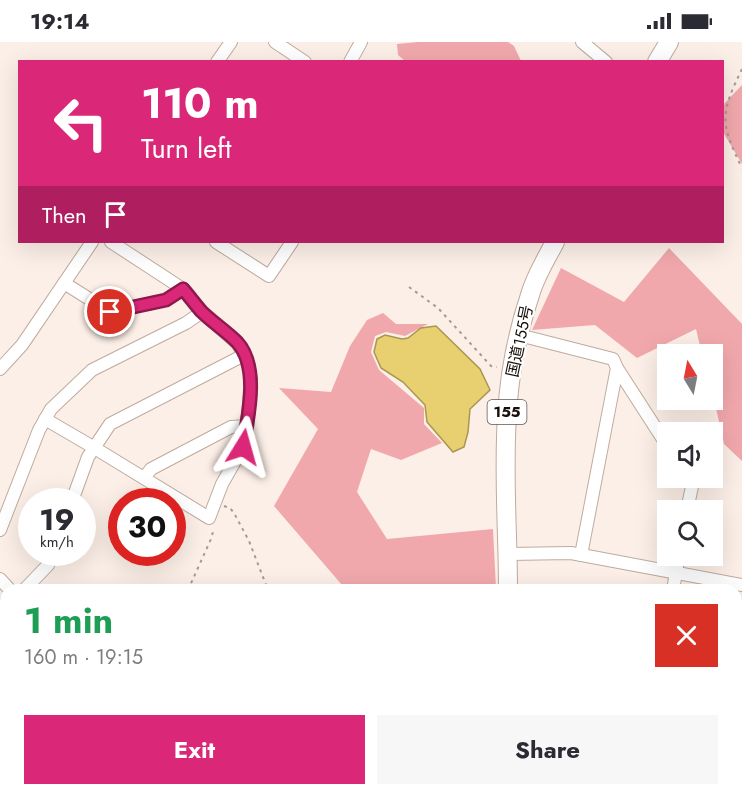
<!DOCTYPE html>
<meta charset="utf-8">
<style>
body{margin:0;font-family:Jost,"Noto Sans JP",sans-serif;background:#f7f7f7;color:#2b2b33;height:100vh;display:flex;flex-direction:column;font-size:22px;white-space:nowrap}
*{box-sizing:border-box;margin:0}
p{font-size:20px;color:#7c7c81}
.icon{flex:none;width:33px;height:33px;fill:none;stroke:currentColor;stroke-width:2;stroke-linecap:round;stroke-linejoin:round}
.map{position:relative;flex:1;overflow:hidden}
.drawer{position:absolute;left:0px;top:542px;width:742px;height:212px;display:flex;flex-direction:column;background:#fff;border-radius:18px 18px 0 0;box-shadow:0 6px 24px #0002}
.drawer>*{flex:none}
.guide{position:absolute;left:18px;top:18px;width:706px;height:183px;border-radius:0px;box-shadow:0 6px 24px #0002;background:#db2777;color:#fff;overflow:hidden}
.needle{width:39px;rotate:350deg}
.tools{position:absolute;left:657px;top:302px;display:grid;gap:12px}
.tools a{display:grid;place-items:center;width:66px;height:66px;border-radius:0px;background:#fff;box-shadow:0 6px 24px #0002;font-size:30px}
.speed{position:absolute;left:18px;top:446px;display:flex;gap:12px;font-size:30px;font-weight:700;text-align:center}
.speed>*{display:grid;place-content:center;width:78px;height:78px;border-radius:50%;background:#fff;box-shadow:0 6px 24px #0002;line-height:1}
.speed small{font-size:15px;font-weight:400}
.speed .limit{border:9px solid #d22;background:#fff;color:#111}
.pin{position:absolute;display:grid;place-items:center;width:51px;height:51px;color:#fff;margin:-26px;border:3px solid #fff;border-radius:50%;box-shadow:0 2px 6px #0007}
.me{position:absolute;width:66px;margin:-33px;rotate:8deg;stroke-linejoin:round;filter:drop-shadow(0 0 4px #0008)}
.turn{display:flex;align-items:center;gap:21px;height:126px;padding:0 24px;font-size:27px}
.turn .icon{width:78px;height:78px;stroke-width:2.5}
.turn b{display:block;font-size:42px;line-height:51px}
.then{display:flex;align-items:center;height:57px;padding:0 24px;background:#0003;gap:12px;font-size:22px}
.round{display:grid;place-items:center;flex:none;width:63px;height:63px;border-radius:0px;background:#f7f7f7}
.summary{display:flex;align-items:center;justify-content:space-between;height:102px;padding:0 24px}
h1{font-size:36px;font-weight:700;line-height:45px;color:#1e9e55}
.cta{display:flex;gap:12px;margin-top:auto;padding:12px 24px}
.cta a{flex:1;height:69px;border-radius:0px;background:#db2777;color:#fff;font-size:24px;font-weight:700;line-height:69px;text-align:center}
.cta a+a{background:#f7f7f7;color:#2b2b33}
.status{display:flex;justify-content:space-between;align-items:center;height:42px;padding:0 30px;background:#fff;direction:ltr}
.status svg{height:16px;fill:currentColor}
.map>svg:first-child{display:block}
.green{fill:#f1a8ac}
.water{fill:#e8d070;stroke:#a99651;stroke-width:1.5}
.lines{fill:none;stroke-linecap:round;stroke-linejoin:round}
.minor-casing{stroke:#bfab9e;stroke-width:14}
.highway-casing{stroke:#bfab9e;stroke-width:20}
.path{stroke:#a59b94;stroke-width:2;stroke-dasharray:3 4.5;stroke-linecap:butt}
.minor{stroke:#fff;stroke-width:12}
.highway{stroke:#fff;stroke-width:18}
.route-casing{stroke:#8e194d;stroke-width:15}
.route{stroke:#db2777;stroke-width:10}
.labels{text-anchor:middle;stroke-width:4.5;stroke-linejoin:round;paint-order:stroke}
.shield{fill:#fff;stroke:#5c5754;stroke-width:1.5}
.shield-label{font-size:15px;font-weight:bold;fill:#160f0a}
.street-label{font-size:16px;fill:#160f0a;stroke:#fff}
</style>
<div class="status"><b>19:14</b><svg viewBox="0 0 49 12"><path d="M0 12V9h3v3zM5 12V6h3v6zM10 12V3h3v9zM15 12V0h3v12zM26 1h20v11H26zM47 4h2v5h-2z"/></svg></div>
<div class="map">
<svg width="742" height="752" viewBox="0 0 742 752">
<rect width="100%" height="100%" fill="#fcefe7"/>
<g class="green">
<path d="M418 0H508L514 4 521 19H405L398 13 397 2Z"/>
<path d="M742 43V122L723 90V63Z"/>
<path d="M669 206 742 282V419L724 402 713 353 712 312H702L696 287 637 316 595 283 532 288 561 226 624 260Z"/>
<path d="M383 271 396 282H428L405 294 386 290 375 294 371 310 379 328 424 366V382L442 401 401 418 371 407 357 450 387 497 493 487 496 547H342V543L274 464 318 387 279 346 331 350 350 304 367 278Z"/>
<path d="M3 689 6 692V747H35L36 752H6L0 749V690Z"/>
</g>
<path class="water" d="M436 284 480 327 490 348 470 367 468 390 464 405 453 410 427 380 425 363 403 340 381 326 374 310 377 297 385 293 402 297 408 296 421 286Z"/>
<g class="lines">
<defs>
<g id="minor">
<path d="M275 0 305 20"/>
<path d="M582 0 606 20"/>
<path d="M217 20 231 0"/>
<path d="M350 20 361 0"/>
<path d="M216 200 269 234 292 200"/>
<path d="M64 241 110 270 166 258 183 247"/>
<path d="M519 293 613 317 617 326 668 405"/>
<path d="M0 327 22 303 92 200"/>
<path d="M45 377 93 405 209 476 222 442 243 405 247 384 251 337 248 322 238 302 202 270 183 247 111 200"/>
<path d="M144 436 151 427 231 385 247 384"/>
<path d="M72 459 88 415 110 382 244 313"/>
<path d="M687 468 694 435"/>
<path d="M0 488 39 388 51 367 92 328 186 281 202 270"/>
<path d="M508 512 571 511 742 543"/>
<path d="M581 513 617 326"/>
<path d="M0 537 10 548"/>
<path d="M24 548 48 523 53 510"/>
<path d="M673 548 679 513"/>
<path d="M0 565 6 561"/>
<path d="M0 747 3 752"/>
<path d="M171 747 173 752"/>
<path d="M183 752 187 747"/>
<path d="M251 752 255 747"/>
<path d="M284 752 288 747"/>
<path d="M633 752 634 747"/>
</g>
<g id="highway">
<path d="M657 20 669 0"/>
<path d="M508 548C508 490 503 432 507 374 509 334 517 292 530 253 535 235 546 217 555 200"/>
<path d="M463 752 465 747"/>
</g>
</defs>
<use href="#minor" class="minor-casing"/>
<use href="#highway" class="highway-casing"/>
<g class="path">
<path d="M742 27C720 72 720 81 742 126"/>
<path d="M409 245 438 266 491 324 497 325"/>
<path d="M224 464 230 466 234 471 249 499 268 548"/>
<path d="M188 548 211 497 214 486"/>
<path d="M0 692 6 690"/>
</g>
<use href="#minor" class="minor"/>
<use href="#highway" class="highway"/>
</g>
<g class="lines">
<defs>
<path id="route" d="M110 270 166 258 183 247C189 254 195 262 201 269 212 280 226 289 237 300 260 325 248 375 243 405"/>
</defs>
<use href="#route" class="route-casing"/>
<use href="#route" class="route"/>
</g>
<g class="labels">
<rect class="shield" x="487.5" y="358" width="39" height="24" rx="4.5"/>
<g class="shield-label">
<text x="507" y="375">155</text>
</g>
<g class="street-label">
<text transform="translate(519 299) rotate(-78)" y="6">国道155号</text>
</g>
</g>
</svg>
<div class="tools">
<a><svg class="needle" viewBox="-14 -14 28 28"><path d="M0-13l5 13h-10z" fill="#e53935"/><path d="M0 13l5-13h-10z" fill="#7c7c81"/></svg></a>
<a><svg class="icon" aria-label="sound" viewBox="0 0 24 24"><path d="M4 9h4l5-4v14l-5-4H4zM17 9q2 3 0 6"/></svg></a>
<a><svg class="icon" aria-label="search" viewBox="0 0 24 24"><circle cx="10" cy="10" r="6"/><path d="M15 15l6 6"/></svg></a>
</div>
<div class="speed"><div>19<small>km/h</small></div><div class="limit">30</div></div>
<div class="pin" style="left:110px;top:270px;background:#d93025"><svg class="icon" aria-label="arrive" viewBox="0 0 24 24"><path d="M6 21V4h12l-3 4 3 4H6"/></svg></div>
<svg class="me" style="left:243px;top:405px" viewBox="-20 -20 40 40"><path d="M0-17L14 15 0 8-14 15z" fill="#db2777" stroke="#fff" stroke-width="4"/></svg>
<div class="guide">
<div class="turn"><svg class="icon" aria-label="left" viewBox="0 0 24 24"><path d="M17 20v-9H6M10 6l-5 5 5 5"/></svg><div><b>110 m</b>Turn left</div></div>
<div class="then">Then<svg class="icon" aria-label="arrive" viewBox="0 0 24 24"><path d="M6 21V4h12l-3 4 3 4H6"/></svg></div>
</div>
<section class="drawer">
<div class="summary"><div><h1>1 min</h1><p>160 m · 19:15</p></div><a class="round" style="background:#d93025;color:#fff"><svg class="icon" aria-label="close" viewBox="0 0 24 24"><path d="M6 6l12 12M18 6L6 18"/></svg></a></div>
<div class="cta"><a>Exit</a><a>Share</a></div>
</section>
</div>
